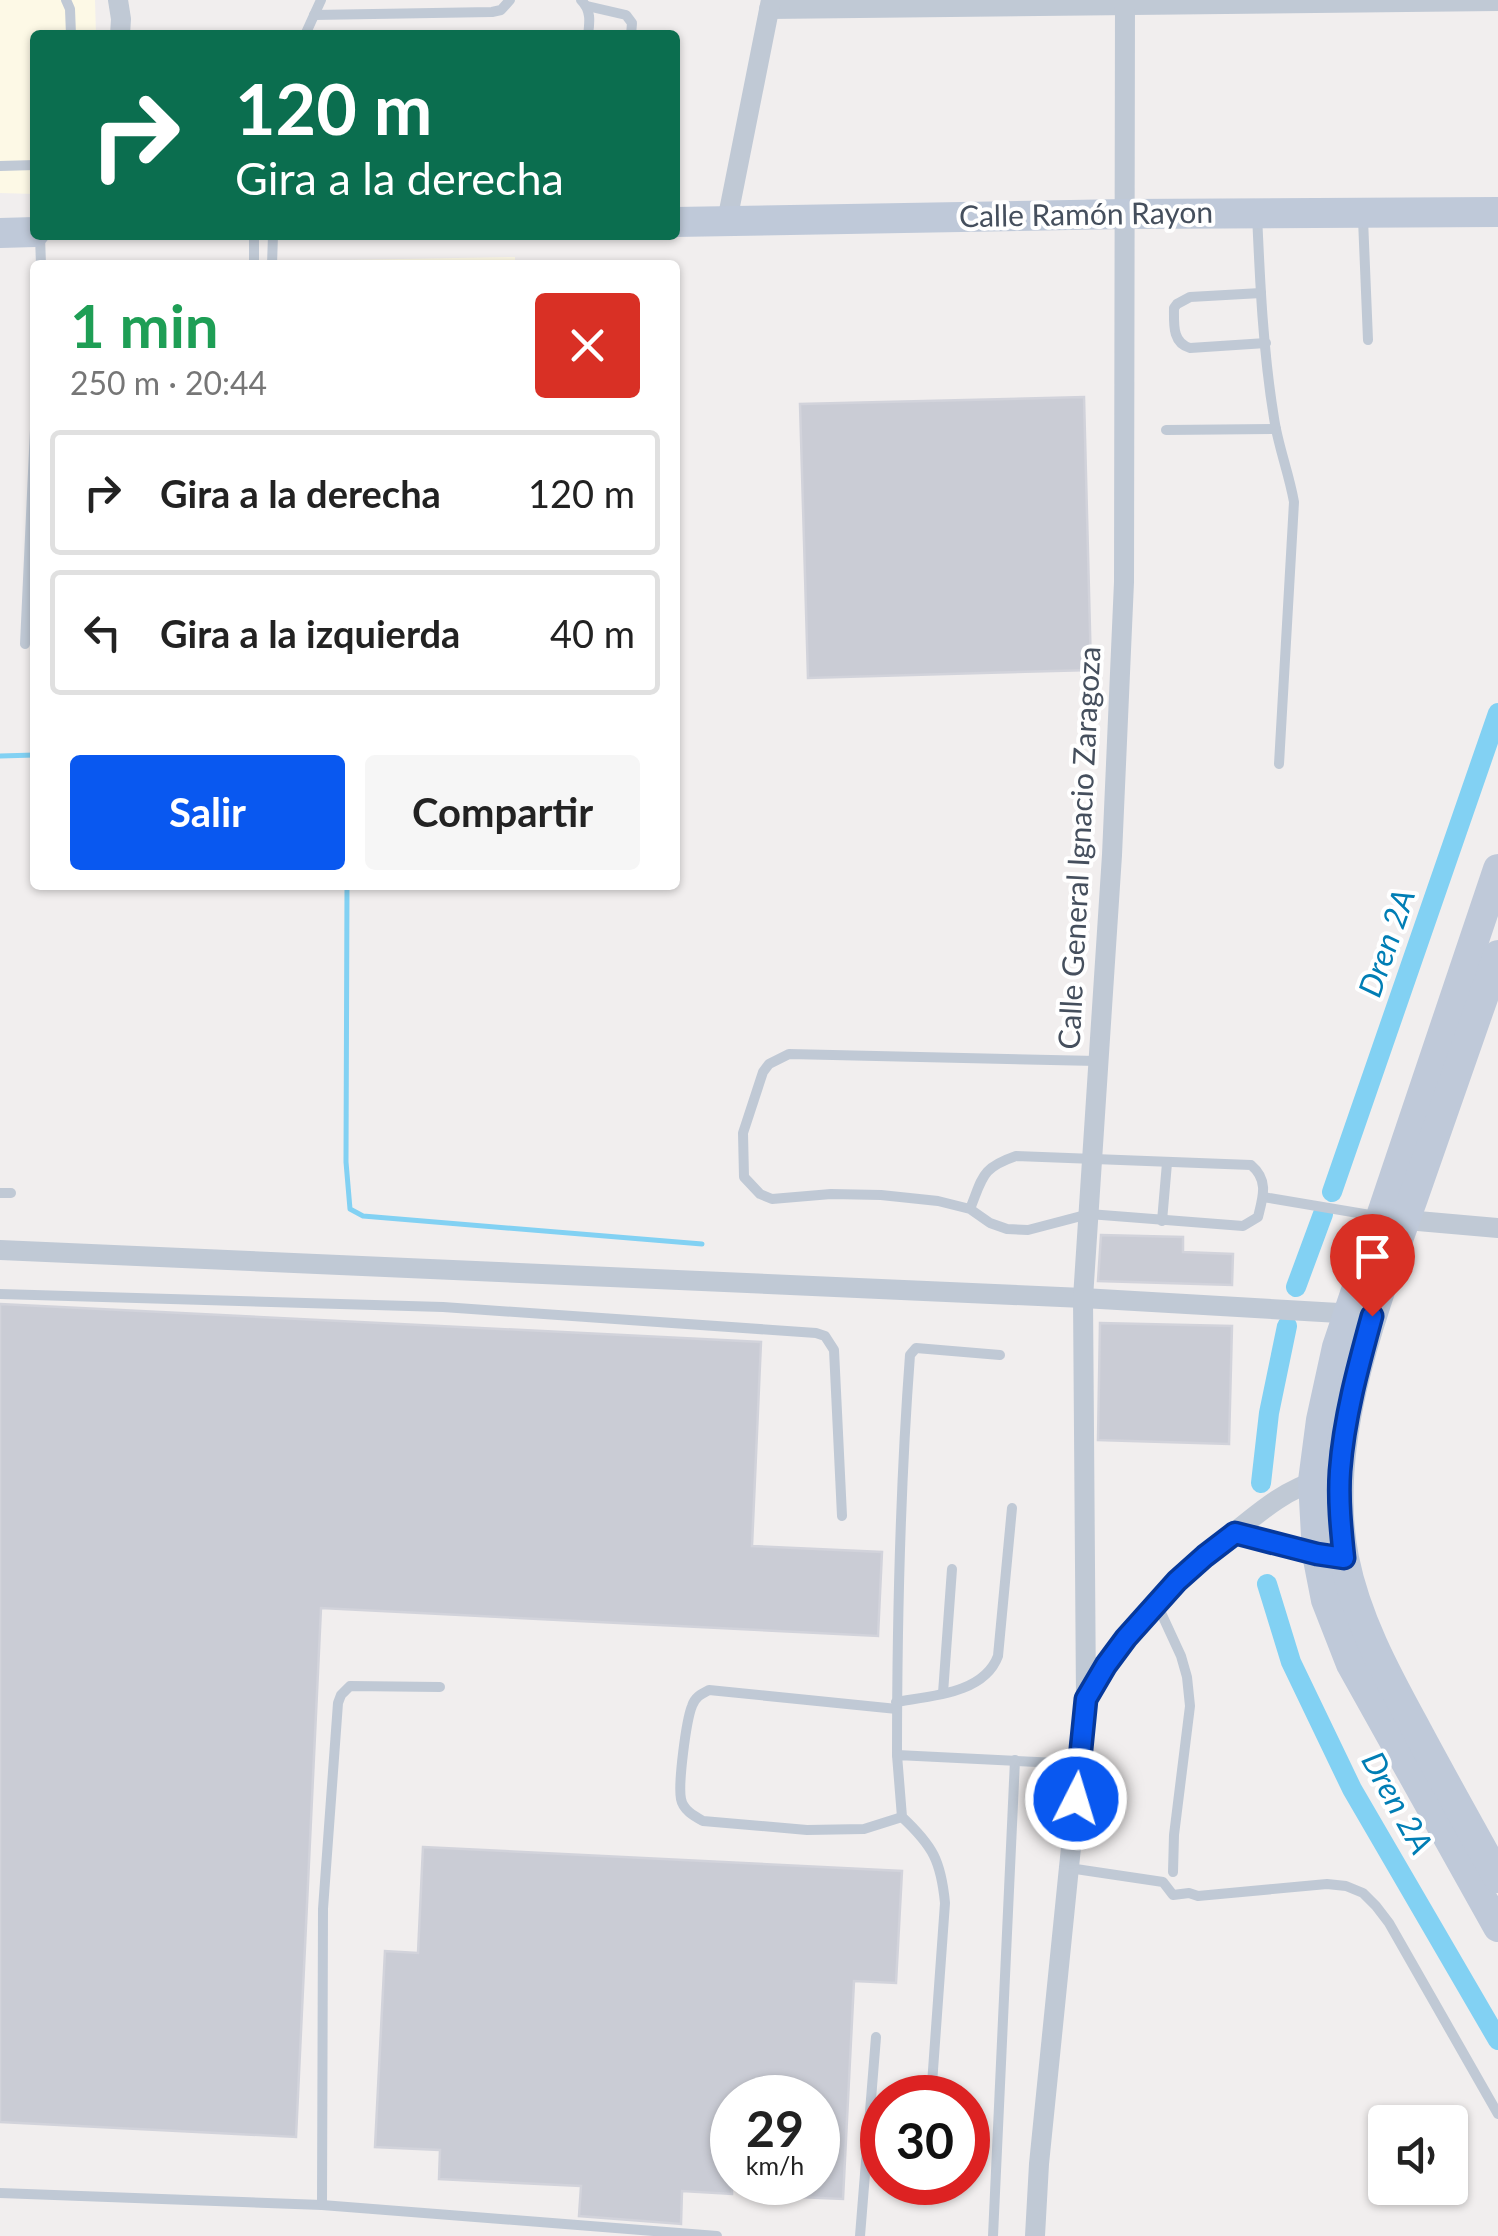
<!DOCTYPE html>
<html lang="es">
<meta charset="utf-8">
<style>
body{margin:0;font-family:Lato,sans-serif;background:#f6f6f6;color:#222;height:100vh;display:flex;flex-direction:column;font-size:38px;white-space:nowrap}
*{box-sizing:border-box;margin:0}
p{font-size:32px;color:#767676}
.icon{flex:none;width:55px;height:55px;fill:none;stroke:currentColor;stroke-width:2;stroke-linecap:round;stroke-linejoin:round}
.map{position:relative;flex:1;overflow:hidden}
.side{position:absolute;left:30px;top:260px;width:650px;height:630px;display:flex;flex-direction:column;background:#fff;border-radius:10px;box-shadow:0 2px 8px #0004}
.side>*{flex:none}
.top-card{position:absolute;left:30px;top:30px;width:650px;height:210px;border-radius:10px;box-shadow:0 2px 8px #0004;background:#0b6e4f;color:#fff;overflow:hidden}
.buttons{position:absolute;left:1368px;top:2105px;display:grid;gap:20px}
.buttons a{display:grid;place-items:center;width:100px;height:100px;border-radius:10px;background:#fff;box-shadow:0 2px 8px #0004;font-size:50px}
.speed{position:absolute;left:710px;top:2075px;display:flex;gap:20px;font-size:50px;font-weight:700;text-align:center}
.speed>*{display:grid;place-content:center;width:130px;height:130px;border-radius:50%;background:#fff;box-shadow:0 2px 8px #0004;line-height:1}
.speed small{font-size:25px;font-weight:400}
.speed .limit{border:15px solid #d22;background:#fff;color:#111}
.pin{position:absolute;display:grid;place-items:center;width:85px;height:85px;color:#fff;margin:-102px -42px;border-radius:50% 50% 50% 0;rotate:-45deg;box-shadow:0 0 10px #0007}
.pin .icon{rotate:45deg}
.me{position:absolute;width:110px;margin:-55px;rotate:5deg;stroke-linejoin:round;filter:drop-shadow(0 0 8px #0008)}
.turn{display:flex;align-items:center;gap:35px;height:210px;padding:0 40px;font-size:45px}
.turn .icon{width:130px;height:130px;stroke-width:2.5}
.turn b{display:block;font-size:70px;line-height:85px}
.round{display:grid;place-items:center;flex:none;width:105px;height:105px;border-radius:10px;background:#f6f6f6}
.summary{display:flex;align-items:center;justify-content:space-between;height:170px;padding:0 40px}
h1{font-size:60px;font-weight:700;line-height:75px;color:#1e9e55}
.primary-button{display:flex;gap:20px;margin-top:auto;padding:20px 40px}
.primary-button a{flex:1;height:115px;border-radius:10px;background:#0958f0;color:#fff;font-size:40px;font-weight:700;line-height:115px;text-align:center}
.primary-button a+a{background:#f6f6f6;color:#222}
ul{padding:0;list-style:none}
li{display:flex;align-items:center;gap:30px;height:125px;margin:0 20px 15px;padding:0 20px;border:5px solid #e0e0e0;border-radius:10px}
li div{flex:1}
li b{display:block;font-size:38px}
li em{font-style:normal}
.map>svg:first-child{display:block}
.commercial{fill:#fdf9e6}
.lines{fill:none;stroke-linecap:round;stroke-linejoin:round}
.stream{stroke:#82d1f3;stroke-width:5}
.canal{stroke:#82d1f3;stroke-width:20}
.building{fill:#caccd5;stroke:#d2d3db;stroke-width:2.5}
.service{stroke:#c0c9d5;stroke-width:10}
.minor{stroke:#c0c9d5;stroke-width:20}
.secondary{stroke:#bfc9d9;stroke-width:30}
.route-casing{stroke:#06399c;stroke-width:25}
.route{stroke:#0958f0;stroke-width:18}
.labels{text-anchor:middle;stroke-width:8;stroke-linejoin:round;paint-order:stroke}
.street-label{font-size:30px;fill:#454f5d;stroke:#fff}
.water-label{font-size:32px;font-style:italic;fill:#007eb5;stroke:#fff}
</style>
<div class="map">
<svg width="1498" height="2236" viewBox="0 0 1498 2236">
<rect width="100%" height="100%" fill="#f1eeee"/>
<g class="commercial">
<path d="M0 0H95L96 35H35V194L0 193Z"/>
<path d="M515 257V265H347L346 260Z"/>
</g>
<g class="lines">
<g class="stream">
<path d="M0 756 35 755"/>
<path d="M347 885 346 1162 350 1209 363 1216 702 1244"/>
</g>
<g class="canal">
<path d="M1332 1192 1498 713"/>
<path d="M1296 1287 1323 1214"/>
<path d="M1261 1483 1269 1413 1287 1326"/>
<path d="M1267 1584 1291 1662 1352 1789 1498 2040"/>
</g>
</g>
<g class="building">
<path d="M1084 397 1091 670 808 678 800 404Z"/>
<path d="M1101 1235 1183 1237V1252L1233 1254 1232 1285 1098 1281Z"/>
<path d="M0 1304 761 1342 752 1546 882 1552 878 1636 321 1608 296 2137 0 2122Z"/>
<path d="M1100 1323 1232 1326 1229 1444 1098 1440Z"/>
<path d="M423 1847 902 1871 896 1983 854 1981 843 2199 753 2195 754 2182H818V2098H732V2194L682 2191 681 2224 579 2216 581 2186 439 2179 440 2150 375 2147 385 1951 418 1953Z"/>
</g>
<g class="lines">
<g class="service">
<path d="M66 0 70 9 71 35"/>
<path d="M581 0C591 10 590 21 588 35"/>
<path d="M587 6 626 15 632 23 631 35"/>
<path d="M314 15 492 12 501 10 510 0"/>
<path d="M305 35 321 0"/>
<path d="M0 166 35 165"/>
<path d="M1257 214C1260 282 1263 351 1274 418 1278 446 1289 473 1294 502L1279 764"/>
<path d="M1363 219 1368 340"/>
<path d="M254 235V265"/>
<path d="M40 236 41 265"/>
<path d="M272 265 273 235"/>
<path d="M1261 293 1190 297 1177 304 1174 308C1174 324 1172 343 1190 348L1266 343"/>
<path d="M1166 430 1276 429"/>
<path d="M25 644 35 429"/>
<path d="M0 1193H11"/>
<path d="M1263 1197 1376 1216"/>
<path d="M970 1209C983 1177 981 1168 1016 1156L1251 1165C1269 1180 1263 1197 1258 1217L1243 1226 1089 1214 1028 1230 1007 1229 990 1223 970 1209 938 1201 881 1195 831 1194 772 1199 760 1194 744 1177 743 1133 763 1072 769 1064 789 1054 1097 1061"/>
<path d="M1162 1221 1167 1163"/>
<path d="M0 1294 443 1307 816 1333 825 1336 834 1350 842 1516"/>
<path d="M1157 1604 1181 1656 1187 1677 1190 1706 1174 1835 1173 1872"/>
<path d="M943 1693 952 1569"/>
<path d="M896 1702C930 1696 984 1694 998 1656L1012 1508"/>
<path d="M897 1709 709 1690C701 1694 695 1697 692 1706 686 1721 678 1784 681 1799 683 1810 694 1816 703 1821L807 1830 864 1829 902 1817"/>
<path d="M897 1755C897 1622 900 1488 910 1355L916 1348 1000 1355"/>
<path d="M1069 1868 1163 1882 1173 1895 1189 1893 1198 1896 1327 1884 1346 1886 1363 1893 1376 1906 1389 1923 1498 2114"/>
<path d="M931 2098 945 1903C941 1861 933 1846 902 1817L897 1755 1079 1764"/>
<path d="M0 2193 322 2205 717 2236"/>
<path d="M322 2205 323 1909 338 1703 341 1695 350 1686 440 1687"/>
<path d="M860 2236 876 2037"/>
<path d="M993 2236 1015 1760"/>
</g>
<g class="minor">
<path d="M118 0 121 19 120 35"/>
<path d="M769 9 1498 1"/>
<path d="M727 221 771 0"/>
<path d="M1395 1219 1498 1228"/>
<path d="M0 1250 1083 1298 1356 1314"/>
<path d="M1235 1533 1325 1555"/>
<path d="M1087 1697C1118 1645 1158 1595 1206 1555 1215 1547 1227 1540 1236 1531 1263 1509 1287 1489 1321 1479"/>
<path d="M1035 2236 1039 2164 1086 1699 1083 1298 1112 855 1124 582 1125 0"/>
</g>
<g class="secondary">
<path d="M675 222 1124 214 1498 212"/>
<path d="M0 233 35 232"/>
<path d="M1498 869 1337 1347 1321 1420 1313 1481 1317 1554 1326 1600 1351 1664 1498 1927"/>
<path d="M1498 955C1470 1036 1441 1117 1413 1198 1374 1307 1321 1440 1344 1558 1356 1618 1385 1672 1414 1725 1441 1776 1470 1827 1498 1878"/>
</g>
</g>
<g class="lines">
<defs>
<path id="route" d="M1076 1799 1086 1699 1106 1665 1126 1638 1177 1581 1205 1556 1235 1533 1317 1554 1344 1558C1341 1529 1338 1500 1340 1471 1344 1418 1358 1367 1372 1316"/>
</defs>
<use href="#route" class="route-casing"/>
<use href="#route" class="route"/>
</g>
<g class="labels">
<g class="street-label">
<text transform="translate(1086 215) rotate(-1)" y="10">Calle Ramón Rayon</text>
<text transform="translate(1080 848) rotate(-87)" y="10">Calle General Ignacio Zaragoza</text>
</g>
<g class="water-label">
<text transform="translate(1387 943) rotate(-71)" y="11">Dren 2A</text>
<text transform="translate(1397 1803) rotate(61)" y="11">Dren 2A</text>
</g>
</g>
</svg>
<div class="buttons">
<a><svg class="icon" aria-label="sound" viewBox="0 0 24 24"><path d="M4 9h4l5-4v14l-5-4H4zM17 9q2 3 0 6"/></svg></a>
</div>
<div class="speed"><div>29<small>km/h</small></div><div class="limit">30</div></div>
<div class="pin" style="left:1372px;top:1316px;background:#d93025"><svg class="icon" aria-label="arrive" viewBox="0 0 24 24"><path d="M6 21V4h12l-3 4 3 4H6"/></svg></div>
<svg class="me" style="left:1076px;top:1799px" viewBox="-20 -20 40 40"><circle r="17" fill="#0958f0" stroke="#fff" stroke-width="3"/><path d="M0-11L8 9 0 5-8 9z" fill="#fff"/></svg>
<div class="top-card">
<div class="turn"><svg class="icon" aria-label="right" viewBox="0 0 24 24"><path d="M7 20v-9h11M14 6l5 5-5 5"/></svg><div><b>120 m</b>Gira a la derecha</div></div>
</div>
<section class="side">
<div class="summary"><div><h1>1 min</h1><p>250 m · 20:44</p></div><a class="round" style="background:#d93025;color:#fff"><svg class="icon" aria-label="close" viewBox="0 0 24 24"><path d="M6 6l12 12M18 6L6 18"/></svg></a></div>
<ul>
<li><svg class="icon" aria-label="right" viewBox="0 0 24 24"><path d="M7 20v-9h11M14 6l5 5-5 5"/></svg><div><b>Gira a la derecha</b></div><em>120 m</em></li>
<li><svg class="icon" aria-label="left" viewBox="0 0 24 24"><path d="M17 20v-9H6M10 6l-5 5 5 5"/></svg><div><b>Gira a la izquierda</b></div><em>40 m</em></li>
</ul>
<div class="primary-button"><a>Salir</a><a>Compartir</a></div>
</section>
</div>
